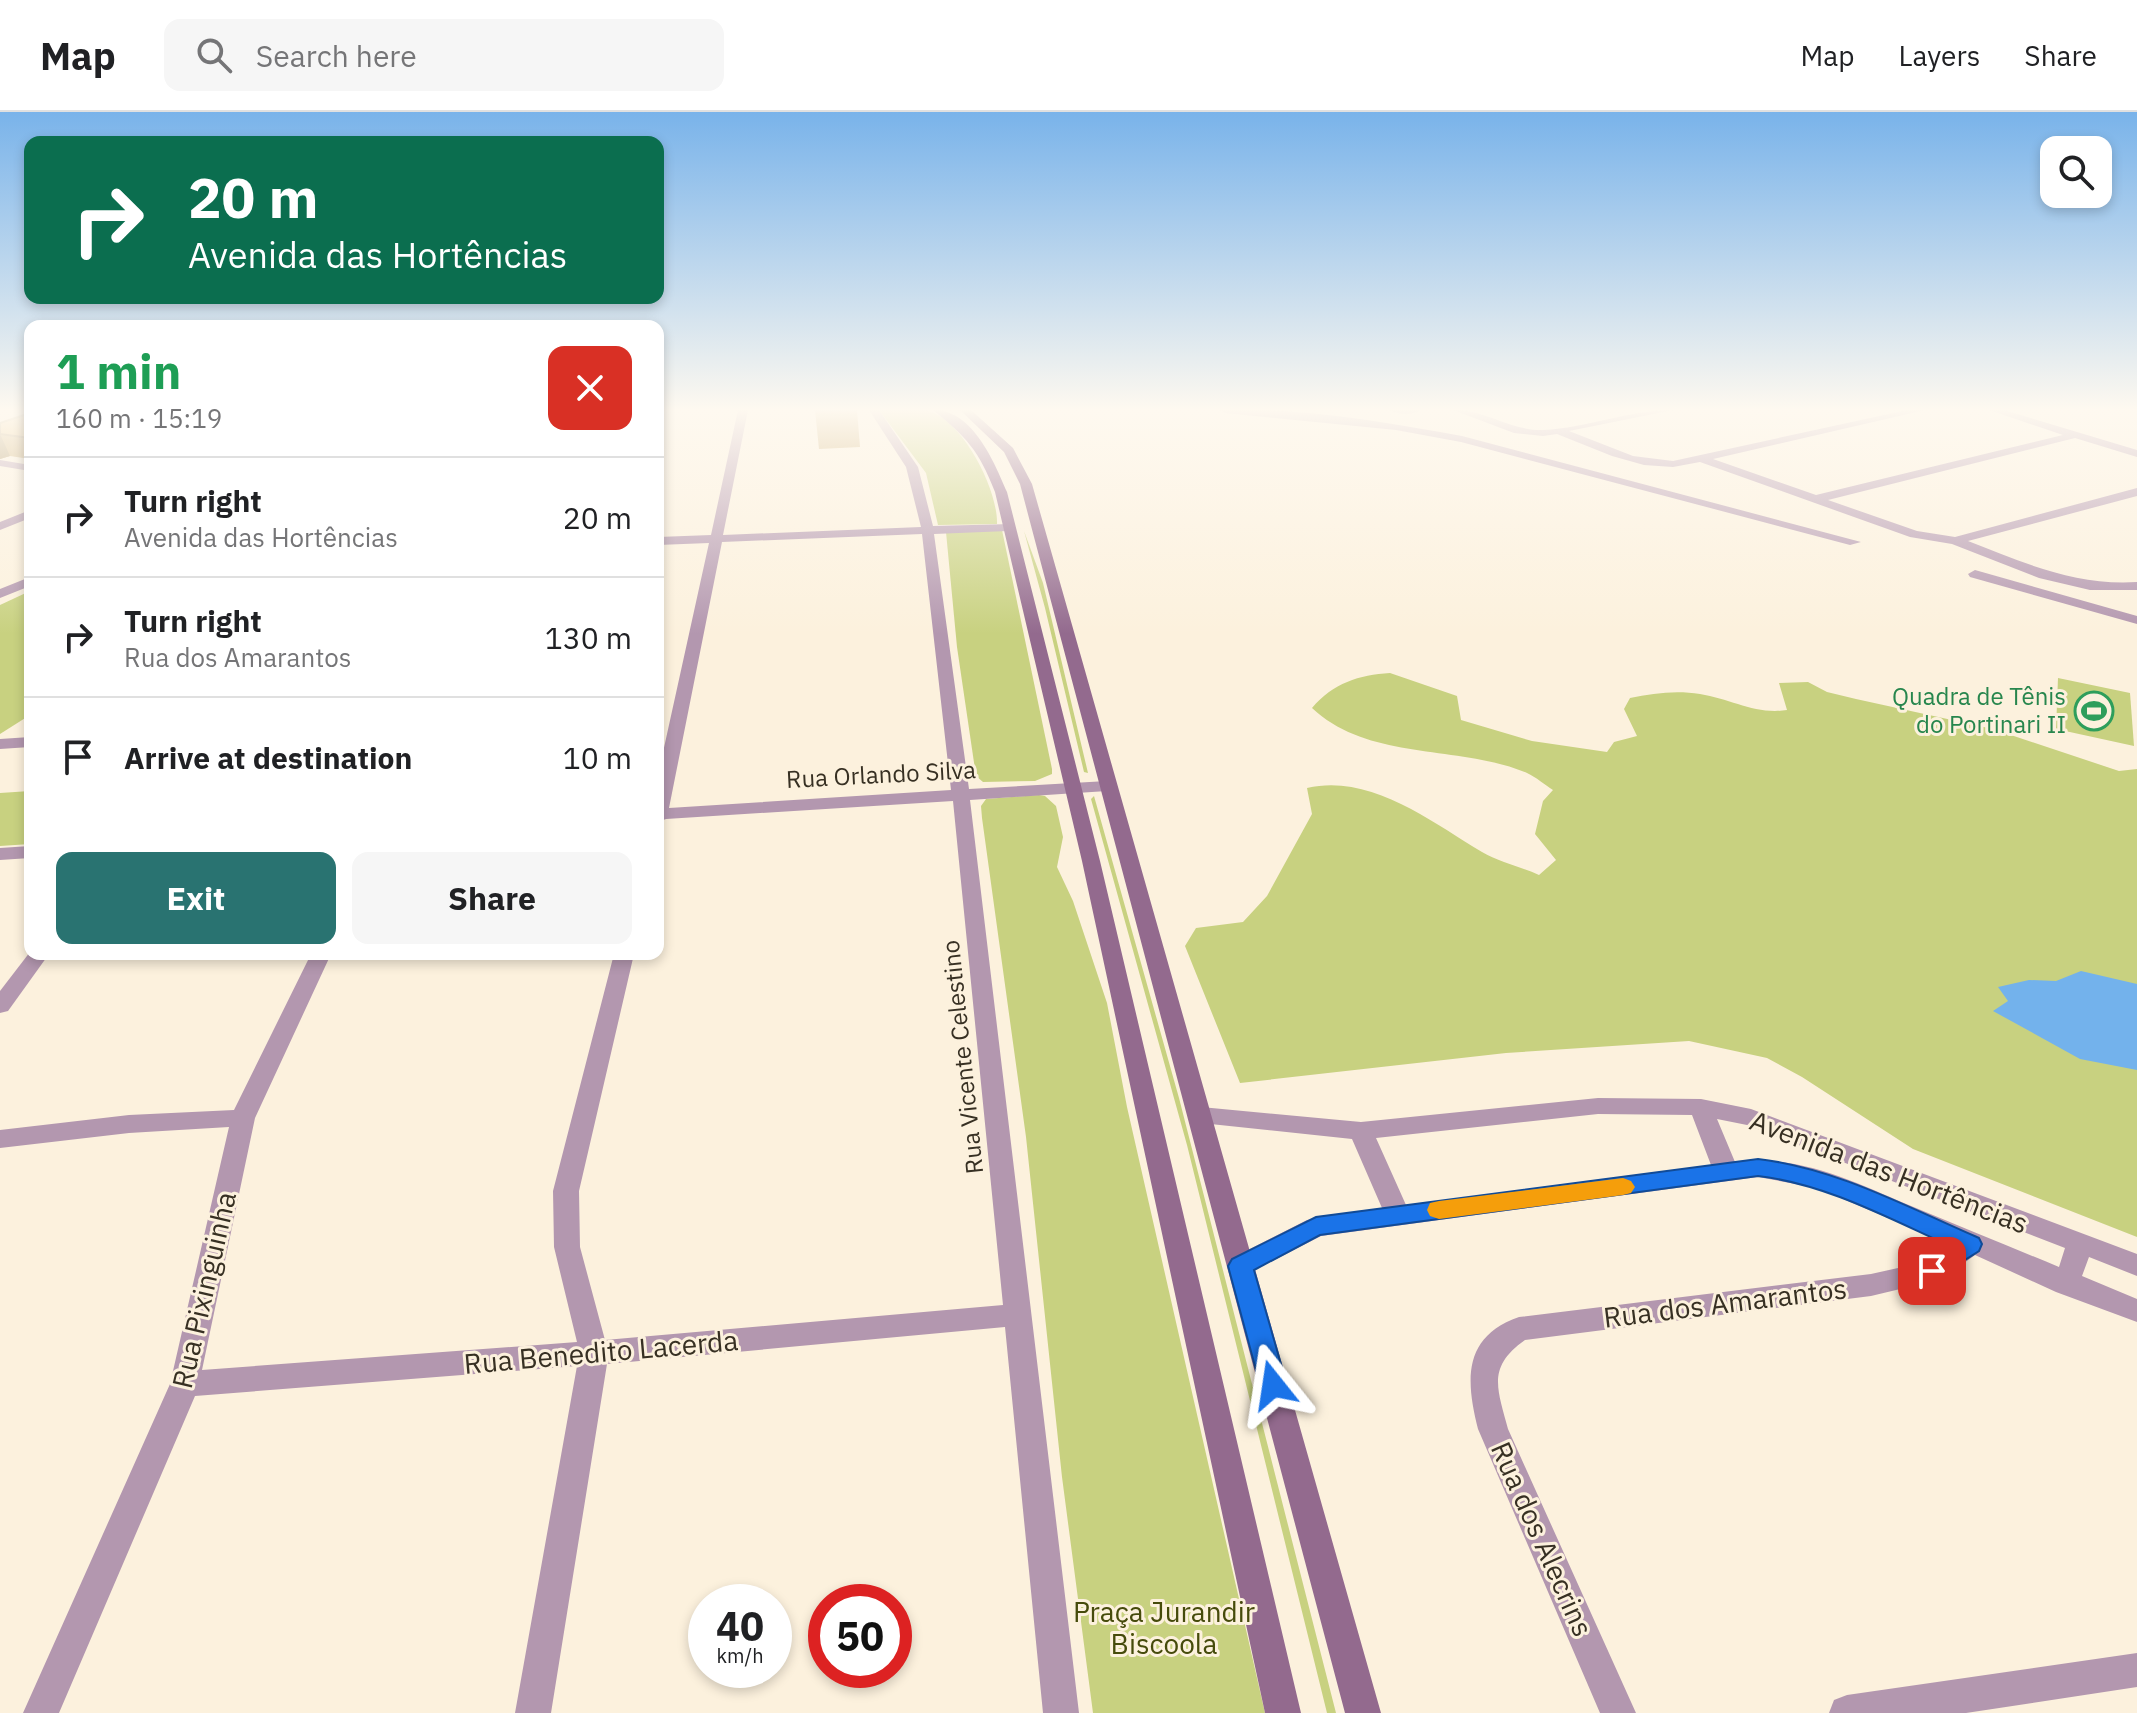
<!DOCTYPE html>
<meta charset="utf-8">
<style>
body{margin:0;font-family:"IBM Plex Sans",sans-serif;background:#f6f6f6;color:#202124;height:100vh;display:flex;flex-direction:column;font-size:30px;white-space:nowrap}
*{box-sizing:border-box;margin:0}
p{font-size:26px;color:#757577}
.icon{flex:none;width:44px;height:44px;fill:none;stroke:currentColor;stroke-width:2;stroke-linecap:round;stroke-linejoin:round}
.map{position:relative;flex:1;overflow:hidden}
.sheet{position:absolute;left:24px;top:208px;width:640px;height:640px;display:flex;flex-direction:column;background:#fff;border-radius:16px;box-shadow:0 4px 12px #0003}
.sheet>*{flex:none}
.hud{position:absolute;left:24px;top:24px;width:640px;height:168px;border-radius:16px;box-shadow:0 4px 12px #0003;background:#0b6e4f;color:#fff;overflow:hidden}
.buttons{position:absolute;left:2040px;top:24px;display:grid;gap:16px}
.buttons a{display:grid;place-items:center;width:72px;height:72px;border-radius:16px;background:#fff;box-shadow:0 4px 12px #0003;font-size:40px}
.speed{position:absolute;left:688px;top:1472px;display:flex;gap:16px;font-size:40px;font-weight:700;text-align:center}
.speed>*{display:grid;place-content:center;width:104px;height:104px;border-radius:50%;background:#fff;box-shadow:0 4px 12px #0003;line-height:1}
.speed small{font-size:20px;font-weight:400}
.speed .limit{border:12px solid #d22;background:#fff;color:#111}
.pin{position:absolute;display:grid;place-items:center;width:68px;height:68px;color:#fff;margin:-34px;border-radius:16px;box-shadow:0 4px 12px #0006}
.me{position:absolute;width:88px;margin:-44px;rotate:345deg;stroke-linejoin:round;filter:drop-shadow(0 0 6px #0008)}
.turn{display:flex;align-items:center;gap:28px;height:168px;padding:0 32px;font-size:36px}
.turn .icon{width:104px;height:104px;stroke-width:2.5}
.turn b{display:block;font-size:56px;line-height:68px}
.round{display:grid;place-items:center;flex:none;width:84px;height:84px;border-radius:16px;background:#f6f6f6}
.head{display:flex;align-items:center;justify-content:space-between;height:136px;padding:0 32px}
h1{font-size:48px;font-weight:800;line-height:60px;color:#1e9e55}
.cta{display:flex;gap:16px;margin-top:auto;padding:16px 32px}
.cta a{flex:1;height:92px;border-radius:16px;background:#297371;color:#fff;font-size:32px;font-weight:800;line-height:92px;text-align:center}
.cta a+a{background:#f6f6f6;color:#202124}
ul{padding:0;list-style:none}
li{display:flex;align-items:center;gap:24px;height:120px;padding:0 32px;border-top:2px solid #e0e0e0}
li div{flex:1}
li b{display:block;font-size:30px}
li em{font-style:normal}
header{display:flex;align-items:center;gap:48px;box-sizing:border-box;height:112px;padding:0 40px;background:#fff;border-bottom:2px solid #e0e0e0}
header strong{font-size:38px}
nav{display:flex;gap:44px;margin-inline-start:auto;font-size:28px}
.search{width:560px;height:72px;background:#f6f6f6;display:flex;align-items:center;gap:20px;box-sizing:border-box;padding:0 28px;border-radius:16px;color:#757577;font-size:30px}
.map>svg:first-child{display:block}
.green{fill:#c8d180}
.water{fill:#73b2ec}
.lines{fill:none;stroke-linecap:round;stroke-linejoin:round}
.minor{fill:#b397af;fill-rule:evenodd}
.secondary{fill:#936a8e;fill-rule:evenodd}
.wall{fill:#c29f5d}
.shaded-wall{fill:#9e824c}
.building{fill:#e1b96c;stroke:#9e824c;stroke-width:2}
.route{fill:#1a73e8;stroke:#114b97;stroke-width:2}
.slow{fill:#f59e0b}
.labels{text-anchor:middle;stroke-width:6;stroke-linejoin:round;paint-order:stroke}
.leisure-label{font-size:24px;fill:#27864d;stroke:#fcf1dd;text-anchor:end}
.street-label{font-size:24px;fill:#373023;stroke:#fcf1dd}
.near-street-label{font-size:28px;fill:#373023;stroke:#fcf1dd}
.near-park-label{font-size:28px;fill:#464b0b;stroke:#fcf1dd}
</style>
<header>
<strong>Map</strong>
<div class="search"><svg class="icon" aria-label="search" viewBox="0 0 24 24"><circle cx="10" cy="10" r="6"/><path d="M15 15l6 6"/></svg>Search here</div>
<nav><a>Map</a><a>Layers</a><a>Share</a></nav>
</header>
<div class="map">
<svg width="2137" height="1601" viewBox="0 0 2137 1601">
<rect width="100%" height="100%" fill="#fcf1dd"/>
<g class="green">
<path d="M879 298C894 298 914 294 929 299 964 310 998 378 997 412L938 413 926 361Z"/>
<path d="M1002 418 1052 657V662L1035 669 983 670 976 664 957 535 946 420Z"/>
<path d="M1024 419 1043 471 1088 661 1084 660 1045 496Z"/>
<path d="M30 479V603L0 622V493Z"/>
<path d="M1390 561 1457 584 1461 608 1532 629 1607 640 1614 630 1637 624 1624 597 1630 586C1653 581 1677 578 1700 582 1731 587 1756 603 1787 598L1779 571 1808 570 1827 580 1856 587 1993 617 2119 659 2137 657V1125L1913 1037 1802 965 1767 946 1689 929 1506 941 1240 971 1185 834 1196 816 1243 810 1267 784 1312 702 1307 676C1370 661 1432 710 1482 740 1499 750 1521 755 1539 763L1556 748 1535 722 1543 689 1553 678C1545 673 1536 665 1527 661 1459 632 1370 650 1312 596 1333 571 1359 563 1390 561Z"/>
<path d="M2058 566 2130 581 2134 634 2056 617Z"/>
<path d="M30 679V732L0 734V681Z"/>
<path d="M1039 683 1045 684 1056 694 1063 725 1057 755 1073 789 1107 891 1127 995 1265 1601H1093L1062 1365 1026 1025 982 706 981 694 986 687Z"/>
<path d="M1094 684 1179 986 1336 1601H1327L1187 1033 1091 687Z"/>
</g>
<path class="water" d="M2081 859 2137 872V958L2080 947 1993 899 2008 889 1998 875 2029 868 2056 869Z"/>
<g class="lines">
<g class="minor">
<path d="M738 298H748L723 423 921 415 906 355 869 298H879L918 355 933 414 1012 412 1014 415 1008 419 934 422 969 677 1107 669 1116 674 1107 679 970 688 1079 1601H1043L1005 1215 607 1252 551 1601H515L577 1254 195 1284 59 1601H23L170 1272 229 1015 129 1021 0 1036V1018L129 1003 234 998 311 842H331L255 1006 202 1258 577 1230 554 1135 553 1079 614 842H634L579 1079 580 1135 605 1228 1003 1193 953 689 666 707 658 710V663L709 431 658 433V425L711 423ZM922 422 951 678 669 696 722 430Z"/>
<path d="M1220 298C1300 295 1384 310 1462 324L1861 430 1850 433 1461 330 1396 318 1225 301Z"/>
<path d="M1390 298H1421C1414 303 1397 303 1390 298Z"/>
<path d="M1453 298C1484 297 1511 319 1543 318 1587 316 1629 298 1673 298L1569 319 1633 344 1673 349 1907 298H1925L1713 347 1816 383 2063 323 1989 298H2004L2137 338V345L2075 326 1828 388 1917 419 1955 425 2137 376V384L1968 429C2024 451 2076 474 2137 470V478H2090L2039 466 1952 432 1910 425 1700 350 1673 355 1644 353 1612 344 1557 322 1543 324 1514 321Z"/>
<path d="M0 348 30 353V359L0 354Z"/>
<path d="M30 398V406L0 418V410Z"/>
<path d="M1975 458 2137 504V512L1970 465 1968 462Z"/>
<path d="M30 465V474L0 486V477Z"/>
<path d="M30 625V635L0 637V627Z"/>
<path d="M30 734V746L0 748V736Z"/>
<path d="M30 840 49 842 8 899 0 901V879Z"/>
<path d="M1598 986 1701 987 1751 997 2137 1142V1164L2089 1145 2082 1164 2137 1187V1210L2056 1180 1975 1143 1942 1167 1871 1184 1525 1228C1487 1255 1497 1276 1508 1317L1636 1601H1600L1478 1317C1466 1269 1462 1225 1519 1205L1871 1162 1925 1150 1950 1132 1817 1076 1758 1065 1321 1124 1241 1165 1232 1162 1228 1154 1232 1146 1307 1108 1382 1096 1352 1027 1201 1011 1193 1009 1189 1003 1193 997 1201 995 1361 1010ZM1598 1002 1692 1003 1711 1053 1406 1093 1376 1026ZM1717 1007 1747 1013 2065 1136 2059 1155C2011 1135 1964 1116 1916 1096 1858 1072 1799 1041 1735 1050Z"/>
<path d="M2137 1541V1575L1966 1601H1829L1834 1588 1847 1583Z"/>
</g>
<g class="secondary">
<path d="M933 298C972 297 994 349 1007 380L1100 749 1301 1601H1265L1082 749 995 380C978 337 967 326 933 298Z"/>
<path d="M960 298H971L1013 336 1032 372 1381 1601H1345L1020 372 1004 340Z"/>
</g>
</g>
<g class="wall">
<path d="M815 298H857L860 335 819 337Z"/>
<path d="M30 301V347L10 344 0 347V311Z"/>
</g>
<path class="shaded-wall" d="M0 322 10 344 0 347Z"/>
<path class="building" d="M30 301V306L26 308H30V326L0 322V311Z"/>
<linearGradient id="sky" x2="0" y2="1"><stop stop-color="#79b3ea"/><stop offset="0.57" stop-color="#fef9f0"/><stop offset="1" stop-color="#fef9f0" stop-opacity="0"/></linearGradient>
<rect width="2137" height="522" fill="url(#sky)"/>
<path class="route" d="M1758 1047C1836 1056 1907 1095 1979 1126L1982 1132 1979 1139 1932 1169 1924 1166 1920 1159 1924 1152 1950 1134C1888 1106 1826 1072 1758 1064L1320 1123 1254 1158 1287 1273 1283 1281 1273 1285 1264 1281 1260 1273 1228 1154 1232 1147 1316 1105Z"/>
<path class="slow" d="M1623 1066 1631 1069 1635 1075 1631 1081 1623 1083 1439 1107 1430 1104 1427 1098 1430 1091 1439 1089Z"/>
<defs>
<symbol id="stadium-ring" viewBox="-11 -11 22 22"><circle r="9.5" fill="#fcf1dd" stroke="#2e9e5b" stroke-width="1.5"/><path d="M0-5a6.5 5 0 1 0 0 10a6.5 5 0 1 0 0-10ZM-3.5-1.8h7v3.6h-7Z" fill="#2e9e5b"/></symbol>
</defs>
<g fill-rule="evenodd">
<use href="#stadium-ring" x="2072" y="577" width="44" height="44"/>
</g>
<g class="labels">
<g class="leisure-label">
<text x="2066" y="593">Quadra de Tênis<tspan x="2066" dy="28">do Portinari II</tspan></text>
</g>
<g class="street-label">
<text transform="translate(881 663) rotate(-3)" y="8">Rua Orlando Silva</text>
<text transform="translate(963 945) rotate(-96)" y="8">Rua Vicente Celestino</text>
</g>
<g class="near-street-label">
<text transform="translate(1889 1060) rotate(21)" y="10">Avenida das Hortências</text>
<text transform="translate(204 1178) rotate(-77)" y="10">Rua Pixinguinha</text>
<text transform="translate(1725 1191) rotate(-7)" y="10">Rua dos Amarantos</text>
<text transform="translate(601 1240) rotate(-5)" y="10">Rua Benedito Lacerda</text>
<text transform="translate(1542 1427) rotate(66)" y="10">Rua dos Alecrins</text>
</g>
<g class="near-park-label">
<text x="1164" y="1510">Praça Jurandir<tspan x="1164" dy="32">Biscoola</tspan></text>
</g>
</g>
</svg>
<div class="buttons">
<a><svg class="icon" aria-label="search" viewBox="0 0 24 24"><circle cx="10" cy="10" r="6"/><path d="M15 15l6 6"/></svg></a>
</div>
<div class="speed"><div>40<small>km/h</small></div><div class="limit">50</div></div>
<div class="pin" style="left:1932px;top:1159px;background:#d93025"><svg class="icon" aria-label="arrive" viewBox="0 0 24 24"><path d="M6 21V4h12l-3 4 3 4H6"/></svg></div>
<svg class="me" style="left:1273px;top:1273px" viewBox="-20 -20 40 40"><path d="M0-17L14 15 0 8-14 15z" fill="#1a73e8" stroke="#fff" stroke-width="4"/></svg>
<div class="hud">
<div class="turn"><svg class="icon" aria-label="right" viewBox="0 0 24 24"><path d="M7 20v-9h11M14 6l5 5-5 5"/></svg><div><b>20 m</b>Avenida das Hortências</div></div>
</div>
<section class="sheet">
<div class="head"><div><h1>1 min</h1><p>160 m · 15:19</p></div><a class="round" style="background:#d93025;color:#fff"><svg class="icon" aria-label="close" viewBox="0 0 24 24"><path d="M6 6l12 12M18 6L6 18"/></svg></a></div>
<ul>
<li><svg class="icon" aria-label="right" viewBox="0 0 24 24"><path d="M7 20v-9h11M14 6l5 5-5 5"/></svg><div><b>Turn right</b><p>Avenida das Hortências</p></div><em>20 m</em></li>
<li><svg class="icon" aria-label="right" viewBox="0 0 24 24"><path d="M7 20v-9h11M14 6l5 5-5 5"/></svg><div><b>Turn right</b><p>Rua dos Amarantos</p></div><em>130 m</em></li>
<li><svg class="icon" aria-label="arrive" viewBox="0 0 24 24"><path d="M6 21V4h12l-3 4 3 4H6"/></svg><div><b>Arrive at destination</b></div><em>10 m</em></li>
</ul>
<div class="cta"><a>Exit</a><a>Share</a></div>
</section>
</div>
